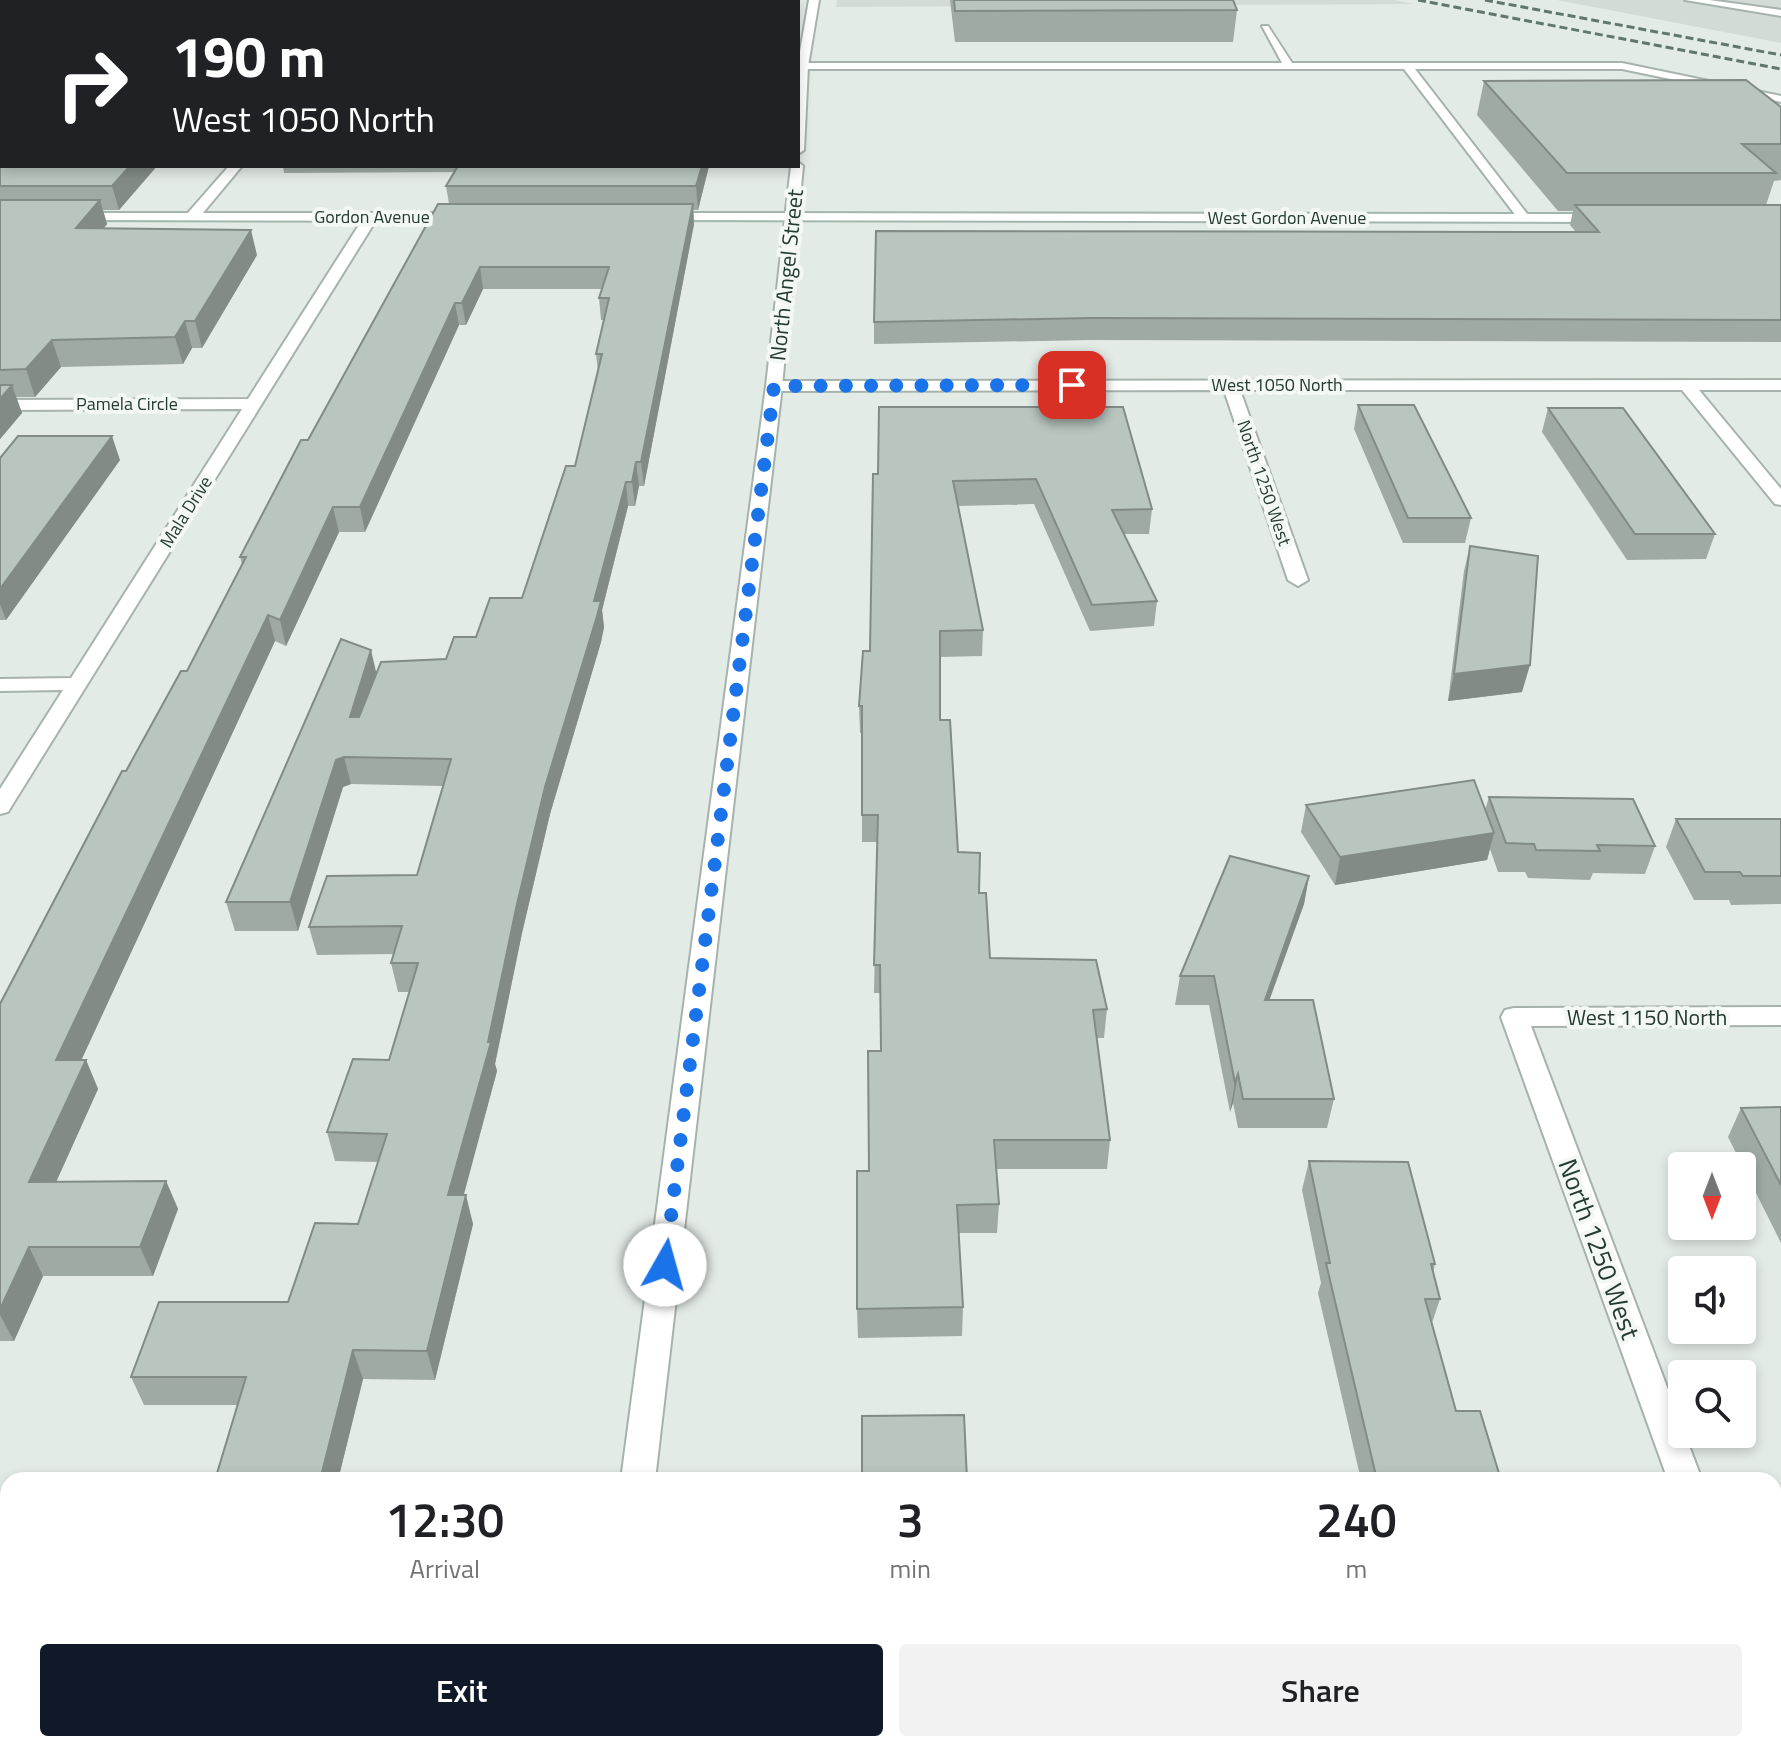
<!DOCTYPE html>
<style>
body{margin:0;font-family:"Titillium Web",sans-serif;background:#f2f2f2;color:#202124;height:100vh;display:flex;flex-direction:column;font-size:30px;white-space:nowrap}
*{box-sizing:border-box;margin:0}
p{font-size:26px;color:#757577}
.icon{flex:none;width:44px;height:44px;fill:none;stroke:currentColor;stroke-width:2;stroke-linecap:round;stroke-linejoin:round}
.map{position:relative;flex:1;overflow:hidden}
.sheet{position:absolute;left:0px;top:1472px;width:1782px;height:280px;display:flex;flex-direction:column;background:#fff;border-radius:24px 24px 0 0;box-shadow:0 4px 12px #0003}
.sheet>*{flex:none}
.top-card{position:absolute;left:0px;top:0px;width:800px;height:168px;box-shadow:0 4px 12px #0003;background:#202124;color:#fff;overflow:hidden}
.needle{width:52px;rotate:180deg}
.fabs{position:absolute;left:1668px;top:1152px;display:grid;gap:16px}
.fabs a{display:grid;place-items:center;width:88px;height:88px;border-radius:8px;background:#fff;box-shadow:0 4px 12px #0003;font-size:40px}
.pin{position:absolute;display:grid;place-items:center;width:68px;height:68px;color:#fff;margin:-34px;border-radius:16px;box-shadow:0 4px 12px #0006}
.me{position:absolute;width:88px;margin:-44px;rotate:7deg;stroke-linejoin:round;filter:drop-shadow(0 0 6px #0008)}
.turn{display:flex;align-items:center;gap:28px;height:168px;padding:0 40px;font-size:36px}
.turn .icon{width:104px;height:104px;stroke-width:2.5}
.turn b{display:block;font-size:56px;line-height:68px}
.eta{display:flex;justify-content:space-evenly;align-items:center;height:136px;text-align:center}
.eta b{font-size:48px;font-weight:600;line-height:56px}
.button{display:flex;gap:16px;margin-top:auto;padding:16px 40px}
.button a{flex:1;height:92px;border-radius:8px;background:#111827;color:#fff;font-size:32px;font-weight:600;line-height:92px;text-align:center}
.button a+a{background:#f2f2f2;color:#202124}
.map>svg:first-child{display:block}
.built{fill:#d2dbd6}
.lines{fill:none;stroke-linecap:round;stroke-linejoin:round}
.service-casing{stroke:#a6b3ad;stroke-width:4}
.minor-casing{stroke:#a6b3ad;stroke-width:4}
.tertiary-casing{stroke:#a6b3ad;stroke-width:4}
.secondary-casing{stroke:#a3b6ad;stroke-width:4}
.service{fill:#fff;fill-rule:evenodd}
.minor{fill:#fff;fill-rule:evenodd}
.tertiary{fill:#fff;fill-rule:evenodd}
.secondary{fill:#fff;fill-rule:evenodd}
.rail{stroke:#60766e;stroke-width:3;stroke-dasharray:8 4;stroke-linecap:butt}
.wall{fill:#9faaa5}
.shaded-wall{fill:#828b86}
.building{fill:#b9c6c0;stroke:#828b86;stroke-width:2}
.route{stroke:#1a73e8;stroke-width:14;stroke-dasharray:0 25.2}
.labels{text-anchor:middle;stroke-width:8;stroke-linejoin:round;paint-order:stroke}
.far-street-label{font-size:18px;fill:#253b32;stroke:#f4f8f5}
.street-label{font-size:22px;fill:#253b32;stroke:#f4f8f5}
.near-street-label{font-size:26px;fill:#253b32;stroke:#f4f8f5}
</style>
<div class="map">
<svg width="1781" height="1752" viewBox="0 0 1781 1752">
<rect width="100%" height="100%" fill="#e3ebe7"/>
<g class="built">
<path d="M837 0H1393L1414 4 836 7Z"/>
<path d="M1557 0H1781V43Z"/>
</g>
<g class="lines">
<defs>
<g id="service">
<path d="M197 0H207L195 2Z"/>
<path d="M1685 0H1709L1781 10V16Z"/>
<path d="M1262 26H1268L1292 63H1622L1781 96V102L1622 69H1415L1528 215V221H1520L1404 69H803L798 66 803 63H1282Z"/>
</g>
<g id="minor">
<path d="M397 0H407L396 2Z"/>
<path d="M229 166H242L197 220H187V214Z"/>
<path d="M366 214 378 217 11 807 8 812 0 814V789L63 690 0 691V679L71 678 242 409 0 410V400L248 399Z"/>
<path d="M1781 380V390H1699L1781 489V505L1775 504 1682 390H1240L1308 580 1298 586 1288 580 1224 390 774 391 766 386 774 381Z"/>
<path d="M1781 1007V1025L1531 1026 1702 1480H1668L1501 1017 1505 1010 1514 1008Z"/>
<path d="M1774 1640 1781 1643V1689L1774 1686Z"/>
</g>
<g id="tertiary">
<path d="M809 0H819L808 66 804 150 798 154V63Z"/>
<path d="M798 162 803 166 782 386 655 1480H621L766 386 791 166H798Z"/>
<path d="M585 1744H623L622 1752H584Z"/>
</g>
<g id="secondary">
<path d="M74 213H462L469 217 462 221 69 220V214Z"/>
<path d="M662 213 1602 214 1609 218 1602 222 657 220V214Z"/>
</g>
</defs>
<use href="#service" class="service-casing"/>
<use href="#minor" class="minor-casing"/>
<use href="#tertiary" class="tertiary-casing"/>
<use href="#secondary" class="secondary-casing"/>
<use href="#service" class="service"/>
<use href="#minor" class="minor"/>
<use href="#tertiary" class="tertiary"/>
<use href="#secondary" class="secondary"/>
<g class="rail">
<path d="M1418 0 1781 69"/>
<path d="M1485 0 1781 55"/>
</g>
</g>
<g class="wall">
<path d="M0 0 2 2V166H157L119 210H103L107 224 104 228 257 255 202 348H192L183 364 61 367 35 397H16L22 413 0 439Z"/>
<path d="M950 0H1233L1237 10 1233 42H955Z"/>
<path d="M1484 81 1781 107V180L1774 181 1766 205H1781V342L1091 340 874 344V322L1576 232 1570 225 1573 211H1558L1477 115Z"/>
<path d="M283 166H709L698 210H693L694 224 644 486H639L635 506H628L602 610 604 627 601 642 550 814 522 933 495 1064 497 1071 463 1195 473 1224 435 1380 363 1379 338 1480H215L237 1405H144L131 1377 288 1302 358 1224 378 1162 335 1161 327 1132 389 1060 410 992H398L391 963 393 954 317 955 309 927 417 875 443 786 351 784 343 787 298 931H235L226 902 376 673 446 659 476 637 522 598 575 466 598 372 596 354 604 320H601L599 298 602 289H483L466 325H459L365 532H339L286 646 275 641 81 1060H86L98 1089 56 1182 166 1181 178 1209 153 1276H43L14 1341H0V1004L126 771 187 671 242 564 240 557 449 204 446 186 454 172 284 173Z"/>
<path d="M1358 405 1471 518 1465 543H1403L1354 429Z"/>
<path d="M879 407 1152 509 1149 534H1124L1157 601 1154 626 1090 631 1034 504 958 506 983 630 982 656 940 657V720L958 852 979 893 990 958 1107 1009 1104 1038H1096L1110 1140 1107 1169H996L999 1204 997 1233H959L963 1307 962 1336 858 1338 857 1309 881 1051 880 993H874L877 842H862V733H860L859 706 870 651 878 474Z"/>
<path d="M1548 408 1715 534 1706 559 1627 560 1542 432Z"/>
<path d="M0 458 120 460 6 620H0Z"/>
<path d="M1470 546 1522 692 1448 701 1464 571Z"/>
<path d="M1489 797 1655 846 1645 874 1593 873 1590 880 1528 878 1525 872H1498L1490 849 1487 860 1335 885 1301 832 1306 805 1485 810Z"/>
<path d="M1676 819H1781V904L1731 905 1729 900H1694L1666 847Z"/>
<path d="M1309 876 1304 904 1269 1000 1334 1099 1327 1128H1238L1233 1103 1230 1112 1209 1005H1175L1180 976Z"/>
<path d="M1781 1107V1243L1728 1137 1741 1108Z"/>
<path d="M1309 1161 1435 1264 1433 1273 1440 1299 1432 1323 1456 1411 1501 1480H1361L1318 1293 1321 1283 1302 1190Z"/>
</g>
<g class="shaded-wall">
<path d="M96 0H126L124 2H94Z"/>
<path d="M130 166H157L119 210 112 186Z"/>
<path d="M702 166H709L698 210 696 186Z"/>
<path d="M100 200 107 224 83 253 76 228Z"/>
<path d="M693 204 694 224 644 486 641 462Z"/>
<path d="M251 230 257 255 202 348 195 321Z"/>
<path d="M480 267 483 289 466 325 462 303Z"/>
<path d="M455 303 459 325 365 532 360 507Z"/>
<path d="M185 321 192 348 183 364 175 337Z"/>
<path d="M52 340 61 367 35 397 26 369Z"/>
<path d="M12 385 22 413 0 439V399Z"/>
<path d="M112 436 120 460 6 620 0 604V589Z"/>
<path d="M636 462 639 486 635 506 632 482Z"/>
<path d="M626 482 628 506 602 610 604 627 601 642 550 814 522 933 495 1064 497 1071 456 1224 448 1195 488 1042 517 904 545 787Z"/>
<path d="M333 507 339 532 286 646 280 620Z"/>
<path d="M268 615 275 641 68 1089 56 1060Z"/>
<path d="M371 650 377 676 356 744 350 717Z"/>
<path d="M1530 665 1522 692 1448 701 1454 674Z"/>
<path d="M344 757 351 784 343 787 298 931 290 902 336 760Z"/>
<path d="M1494 833 1487 860 1335 885 1340 857Z"/>
<path d="M1309 876 1304 904 1259 1029 1265 1000Z"/>
<path d="M86 1060 98 1089 43 1211 29 1182Z"/>
<path d="M1238 1074 1233 1103 1230 1112 1235 1083Z"/>
<path d="M166 1181 178 1209 153 1276 140 1247Z"/>
<path d="M466 1195 473 1224 435 1380 427 1351Z"/>
<path d="M29 1247 43 1276 14 1341 0 1315V1309Z"/>
<path d="M353 1350 363 1379 338 1480H320Z"/>
<path d="M329 1744H347L345 1752H327Z"/>
</g>
<g class="building">
<path d="M0 0H96L94 2H2V166H130L112 186H0Z"/>
<path d="M262 0H345V2H261Z"/>
<path d="M425 0H748V2H424Z"/>
<path d="M954 0H1233L1237 10 955 11Z"/>
<path d="M1746 80 1781 107V144H1742L1776 173H1567L1484 81Z"/>
<path d="M458 166H702L696 186H446Z"/>
<path d="M0 200H100L76 228 251 230 195 321H185L175 337 52 340 26 369 0 370Z"/>
<path d="M438 204H693L641 462H636L632 482H626L594 601H601L597 616 545 787 517 904 488 1042H491L448 1195H466L427 1351 353 1350 320 1480H215L246 1377H131L159 1302H288L315 1223 358 1224 387 1134 327 1132 353 1059 389 1060 418 963H391L402 926 309 927 327 876 417 875 451 759 344 757 336 760 290 902H226L341 639 371 650 350 717H359L381 662 446 659 454 637H476L490 598H522L566 466H575L602 354H596L609 298H599L609 267H480L462 303H455L360 507H333L280 620 268 615 56 1060H86L29 1182 166 1181 140 1247H29L0 1309V1004L122 771H126L181 671H187L246 557H240L301 440H308Z"/>
<path d="M1575 205H1781V320L1092 318 874 322 876 231 1599 232Z"/>
<path d="M0 385H12L0 399Z"/>
<path d="M1358 405H1414L1471 518H1408Z"/>
<path d="M879 407H1123L1152 509 1112 510 1157 601 1092 605 1036 479 953 481 983 630 940 631V720H950L958 852 980 853 979 893H986L990 958 1096 960 1107 1009 1093 1010 1110 1140H994L999 1204 957 1205 963 1307 857 1309V1171H869L868 1051H881L880 965H874L878 815H862V706H859L863 651H870L873 474H878Z"/>
<path d="M1548 408H1623L1715 534H1635Z"/>
<path d="M18 436H112L0 589V458Z"/>
<path d="M1470 546 1538 556 1530 665 1454 674Z"/>
<path d="M1474 780 1494 833 1340 857 1306 805Z"/>
<path d="M1489 797 1633 799 1655 846 1597 845 1600 851 1536 850 1534 844 1506 843Z"/>
<path d="M1676 819H1781V876H1743L1740 872H1705Z"/>
<path d="M1230 856 1309 876 1265 1000H1313L1334 1099H1243L1238 1074 1235 1083 1214 976H1180Z"/>
<path d="M1781 1107V1185L1741 1108Z"/>
<path d="M1309 1161 1408 1162 1435 1264H1431L1440 1299H1425L1456 1411H1480L1501 1480H1377L1326 1263H1330Z"/>
<path d="M964 1415 967 1480H862V1416Z"/>
<path d="M114 1744H329L327 1752H111Z"/>
<path d="M852 1744H991L992 1752H852Z"/>
<path d="M1348 1744H1610L1613 1752H1225L1224 1745Z"/>
</g>
<g class="lines">
<path class="route" d="M665 1265 774 386 1072 385"/>
</g>
<g class="labels">
<g class="far-street-label">
<text x="372" y="223">Gordon Avenue</text>
<text x="1287" y="224">West Gordon Avenue</text>
<text x="1277" y="391">West 1050 North</text>
<text x="127" y="410">Pamela Circle</text>
<text transform="translate(1264 483) rotate(71)" y="6">North 1250 West</text>
<text transform="translate(186 512) rotate(-58)" y="6">Mala Drive</text>
</g>
<g class="street-label">
<text transform="translate(786 275) rotate(-84)" y="8">North Angel Street</text>
<text x="1647" y="1025">West 1150 North</text>
</g>
<g class="near-street-label">
<text transform="translate(1599 1249) rotate(70)" y="9">North 1250 West</text>
</g>
</g>
</svg>
<div class="fabs">
<a><svg class="needle" viewBox="-14 -14 28 28"><path d="M0-13l5 13h-10z" fill="#e53935"/><path d="M0 13l5-13h-10z" fill="#757577"/></svg></a>
<a><svg class="icon" aria-label="sound" viewBox="0 0 24 24"><path d="M4 9h4l5-4v14l-5-4H4zM17 9q2 3 0 6"/></svg></a>
<a><svg class="icon" aria-label="search" viewBox="0 0 24 24"><circle cx="10" cy="10" r="6"/><path d="M15 15l6 6"/></svg></a>
</div>
<div class="pin" style="left:1072px;top:385px;background:#d93025"><svg class="icon" aria-label="arrive" viewBox="0 0 24 24"><path d="M6 21V4h12l-3 4 3 4H6"/></svg></div>
<svg class="me" style="left:665px;top:1265px" viewBox="-20 -20 40 40"><circle r="19" fill="#fff"/><path d="M0-13L10 11 0 6-10 11z" fill="#1a73e8"/></svg>
<div class="top-card">
<div class="turn"><svg class="icon" aria-label="right" viewBox="0 0 24 24"><path d="M7 20v-9h11M14 6l5 5-5 5"/></svg><div><b>190 m</b>West 1050 North</div></div>
</div>
<section class="sheet">
<div class="eta">
<div><b>12:30</b><p>Arrival</p></div>
<div><b>3</b><p>min</p></div>
<div><b>240</b><p>m</p></div>
</div>
<div class="button"><a>Exit</a><a>Share</a></div>
</section>
</div>
